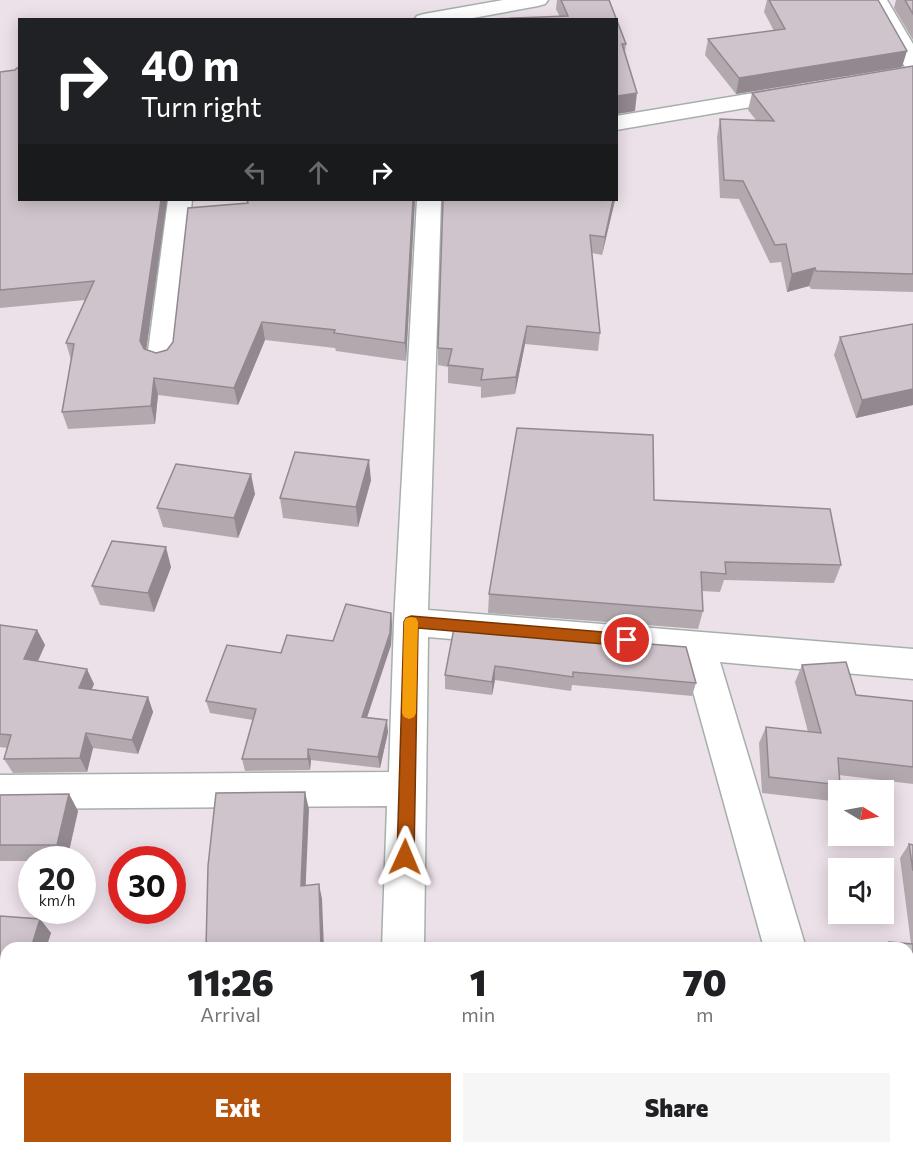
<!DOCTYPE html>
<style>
body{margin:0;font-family:Commissioner,sans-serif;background:#f6f6f6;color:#202124;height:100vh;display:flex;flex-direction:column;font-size:22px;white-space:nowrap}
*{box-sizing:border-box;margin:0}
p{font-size:20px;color:#757577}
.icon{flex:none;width:33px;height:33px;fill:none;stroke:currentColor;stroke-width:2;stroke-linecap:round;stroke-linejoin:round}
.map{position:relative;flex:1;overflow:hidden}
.sheet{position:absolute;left:0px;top:942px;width:914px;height:212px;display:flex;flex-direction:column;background:#fff;border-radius:18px 18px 0 0;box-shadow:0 3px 15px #0003}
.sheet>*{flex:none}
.hud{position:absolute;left:18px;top:18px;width:600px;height:183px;border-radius:0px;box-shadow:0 3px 15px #0003;background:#202124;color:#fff;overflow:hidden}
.needle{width:39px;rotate:100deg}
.buttons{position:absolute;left:828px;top:780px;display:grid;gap:12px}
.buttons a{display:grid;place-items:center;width:66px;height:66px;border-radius:0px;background:#fff;box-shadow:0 3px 15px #0003;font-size:30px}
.speed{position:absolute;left:18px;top:846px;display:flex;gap:12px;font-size:30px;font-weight:700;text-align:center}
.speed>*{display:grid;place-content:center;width:78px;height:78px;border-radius:50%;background:#fff;box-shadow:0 3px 15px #0003;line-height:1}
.speed small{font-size:15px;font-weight:400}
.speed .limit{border:9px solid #d22;background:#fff;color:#111}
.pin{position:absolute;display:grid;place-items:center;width:51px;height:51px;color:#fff;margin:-26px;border:3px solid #fff;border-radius:50%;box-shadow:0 2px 6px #0007}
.me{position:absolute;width:66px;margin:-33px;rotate:1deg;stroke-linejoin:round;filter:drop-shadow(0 0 4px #0008)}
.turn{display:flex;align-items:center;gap:21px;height:126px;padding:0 24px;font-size:27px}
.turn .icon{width:78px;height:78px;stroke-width:2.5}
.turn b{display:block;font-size:42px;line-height:51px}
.lanes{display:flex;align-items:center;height:57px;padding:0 24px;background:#0003;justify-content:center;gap:30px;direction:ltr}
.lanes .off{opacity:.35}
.eta{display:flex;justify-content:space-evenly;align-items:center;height:102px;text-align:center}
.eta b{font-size:36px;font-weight:800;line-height:42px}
.cta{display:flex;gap:12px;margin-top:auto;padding:12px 24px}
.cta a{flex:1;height:69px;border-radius:0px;background:#b45309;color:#fff;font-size:24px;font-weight:800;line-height:69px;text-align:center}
.cta a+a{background:#f6f6f6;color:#202124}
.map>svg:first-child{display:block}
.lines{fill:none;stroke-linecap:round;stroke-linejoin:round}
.minor-casing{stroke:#a6b0ab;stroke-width:3}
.minor{fill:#fff;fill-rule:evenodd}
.wall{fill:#b2a9af}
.shaded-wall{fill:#91898f}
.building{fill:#cfc4cc;stroke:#91898f;stroke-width:1.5}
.route{fill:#b45309;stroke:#753606;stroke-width:1.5}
.slow{fill:#f59e0b}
</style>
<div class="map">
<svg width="913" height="1153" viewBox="0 0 913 1153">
<rect width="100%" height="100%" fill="#ece0e9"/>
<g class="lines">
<defs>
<g id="minor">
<path d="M503 0H548L545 4 538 6 462 20H414L417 16 424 14Z"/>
<path d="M867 0H887L913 44V69L905 67 902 62Z"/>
<path d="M796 86 804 88 807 93 804 98 616 130V116Z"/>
<path d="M168 200H192L175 359 171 366 161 369 151 366 147 359Z"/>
<path d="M417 200H441L428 610 913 649V679L720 662 806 948H764L684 659 428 637 424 948H382L387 806 0 809V775L389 772 394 622Z"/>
<path d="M392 1148H438L439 1153H393Z"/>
<path d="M819 1148H865L866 1153H820Z"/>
</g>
</defs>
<use href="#minor" class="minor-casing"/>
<use href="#minor" class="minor"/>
</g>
<g class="wall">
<path d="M557 0H609L626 44 625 53 635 111 616 114V20L560 17 556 9Z"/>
<path d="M767 0H878L902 67 736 94 705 55 708 39 774 31 764 12Z"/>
<path d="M896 0H913V40L894 8Z"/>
<path d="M913 66V292L811 289 809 286 787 292 781 262 770 263 739 199 720 198 717 137 720 119 756 120 748 110 752 93Z"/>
<path d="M0 72 20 200H167L146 350 156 353 167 350 415 200 406 361 336 351 335 348 265 340 238 405 158 395 155 424 68 429 62 412 71 360 66 343 85 300 0 308Z"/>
<path d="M615 200 602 255 592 253 600 333 598 351 525 344 515 394 481 398V387L448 383V367L438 365V348Z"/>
<path d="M913 324V405L856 418 834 355 840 337Z"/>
<path d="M371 480 358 527 283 518 280 498Z"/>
<path d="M255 494 238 538 163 527 157 508Z"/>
<path d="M654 500 841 565 834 583 724 580 720 592 702 591 703 611 698 629 488 613 489 594Z"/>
<path d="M171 567 154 612 100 605 92 586Z"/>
<path d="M391 613 392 625 391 645 367 718 388 732 380 768 311 760 310 770 245 771 242 759 253 720 210 713 206 701 281 653 333 641Z"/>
<path d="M0 625 37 630 45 645 38 661 94 684 92 689 148 697 153 712 138 754 93 748 87 772 13 773 4 759 7 748 0 747Z"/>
<path d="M454 628 696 683 692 696 572 685 571 691 495 680 492 695 445 689V675Z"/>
<path d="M802 665 856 695 913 701V784L839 775 840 785 832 801 762 793 759 743 766 727 808 732 795 682Z"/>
<path d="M69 794 78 811 67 860H32V861H0V795Z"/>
<path d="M909 844 913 845V1029H908V948H884L889 942 911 944 900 858Z"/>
<path d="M0 916 40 919 51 933 46 948H6V1025H0Z"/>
<path d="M659 1148H678L676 1151Z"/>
<path d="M872 1148H908L913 1153H872Z"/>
</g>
<g class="shaded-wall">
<path d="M907 51 902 67 736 94 739 78Z"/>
<path d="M637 93 635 111 616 114V99L618 96Z"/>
<path d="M161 200H167L145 359 140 341Z"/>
<path d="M413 200H415L406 361 405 343Z"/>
<path d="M613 200H615L602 255 605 237Z"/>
<path d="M815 268 809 286 787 292 792 274Z"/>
<path d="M262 322 265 340 238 405 234 388Z"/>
<path d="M527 326 525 344 515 394 516 377Z"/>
<path d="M154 378 158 395 155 424 151 406Z"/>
<path d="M913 389V405L856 418 862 400Z"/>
<path d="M369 460 371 480 358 527 356 507Z"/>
<path d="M251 474 255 494 238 538 234 518Z"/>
<path d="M166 547 171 567 154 612 148 593Z"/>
<path d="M391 613 392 625 391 645 363 729 362 717Z"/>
<path d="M37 630 45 645 32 674 24 659Z"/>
<path d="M495 666V680L492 695V682Z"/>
<path d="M87 669 94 684 86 702 79 688Z"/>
<path d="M148 697 153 712 138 754 132 740Z"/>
<path d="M387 720 388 732 380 768 378 757Z"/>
<path d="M86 733 93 748 87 772 80 758Z"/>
<path d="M308 749 311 760 310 770 308 759Z"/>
<path d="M305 792 309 809 305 901 301 886Z"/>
<path d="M69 794 78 811 67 860H66L57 845Z"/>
<path d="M319 884 322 899 324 948H321Z"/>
<path d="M40 919 51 933 46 948H31Z"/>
<path d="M48 1148H63L61 1153H47Z"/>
</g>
<g class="building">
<path d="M561 0H609L626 44H622L637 93 618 96 616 99V20H462L568 16Z"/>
<path d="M769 0H878L907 51 739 78 708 39 785 29Z"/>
<path d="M905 0H913V14Z"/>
<path d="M913 66V274L816 271 815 268 792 274 786 244 775 245 743 181 724 180 720 119 774 121 752 93Z"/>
<path d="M17 68H20V200H161L140 341 144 349 156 353 167 350 173 342 188 208 248 203 247 200H413L405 343 334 333 335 330 262 322 234 388 154 378 151 406 62 412 74 344 66 343 94 281 0 290V72L15 70Z"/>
<path d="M443 200H613L605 237 590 235 600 333 527 326 516 377 481 380 483 369 448 365 452 349 438 348Z"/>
<path d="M913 324V389L862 400 840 337Z"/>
<path d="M517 428 653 435 654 500 830 509 841 565 725 562 726 574 701 572 703 611 489 594Z"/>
<path d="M295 452 369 460 356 507 280 498Z"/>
<path d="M176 464 251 474 234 518 157 508Z"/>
<path d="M112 541 166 547 148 593 92 586Z"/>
<path d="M346 604 391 613 390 633 362 717 387 720 378 757 308 749V759H242L256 709 206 701 227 645 281 653 287 635 333 641Z"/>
<path d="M0 625 37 630 24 659 87 669 79 688 148 697 132 740 86 733 80 758 4 759 11 735 0 734Z"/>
<path d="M454 628 686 647 696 683 573 672V677L495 666 492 682 445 675Z"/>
<path d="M846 662 856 695 913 701V767L838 758 840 785 769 777 766 727 821 733 802 665Z"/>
<path d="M305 792 301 886 319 884 321 948H206L208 866 216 793Z"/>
<path d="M69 794 57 845H0V795Z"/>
<path d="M909 844 913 845V871Z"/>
<path d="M0 916 40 919 31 948H6V1013L0 1012Z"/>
<path d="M889 942 913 944V1017H908V948H890Z"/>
<path d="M6 1108V1148H48L47 1153H0V1125Z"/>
<path d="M908 1110 913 1111V1153H879V1148H908Z"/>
<path d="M440 1148H540L541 1153H440Z"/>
</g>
<path class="route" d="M411 616 627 634 632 636 634 640 632 644 627 646 418 628 414 857 411 862 405 865 400 862 397 857 404 622 406 618Z"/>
<path class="slow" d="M411 617 416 618 418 622 416 713 414 717 409 719 404 717 402 713 404 622 406 618Z"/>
</svg>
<div class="buttons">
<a><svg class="needle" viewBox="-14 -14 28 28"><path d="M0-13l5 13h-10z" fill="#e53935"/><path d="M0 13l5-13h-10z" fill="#757577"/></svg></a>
<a><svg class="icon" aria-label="sound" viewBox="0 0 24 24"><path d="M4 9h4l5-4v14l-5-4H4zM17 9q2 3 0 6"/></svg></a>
</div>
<div class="speed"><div>20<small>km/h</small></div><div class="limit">30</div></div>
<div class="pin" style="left:627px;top:640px;background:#d93025"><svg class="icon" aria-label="arrive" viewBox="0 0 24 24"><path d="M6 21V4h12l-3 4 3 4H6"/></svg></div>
<svg class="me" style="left:405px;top:857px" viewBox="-20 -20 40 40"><path d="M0-17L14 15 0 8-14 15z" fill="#b45309" stroke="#fff" stroke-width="4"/></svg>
<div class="hud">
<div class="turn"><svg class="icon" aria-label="right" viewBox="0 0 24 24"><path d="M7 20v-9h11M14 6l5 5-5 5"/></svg><div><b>40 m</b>Turn right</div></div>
<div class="lanes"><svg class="icon off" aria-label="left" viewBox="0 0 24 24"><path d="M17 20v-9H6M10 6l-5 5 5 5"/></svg><svg class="icon off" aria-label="ahead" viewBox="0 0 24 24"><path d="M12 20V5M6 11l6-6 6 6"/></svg><svg class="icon" aria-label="right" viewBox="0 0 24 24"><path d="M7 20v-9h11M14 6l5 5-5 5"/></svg></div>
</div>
<section class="sheet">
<div class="eta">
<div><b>11:26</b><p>Arrival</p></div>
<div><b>1</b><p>min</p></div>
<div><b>70</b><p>m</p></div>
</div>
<div class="cta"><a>Exit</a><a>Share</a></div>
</section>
</div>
